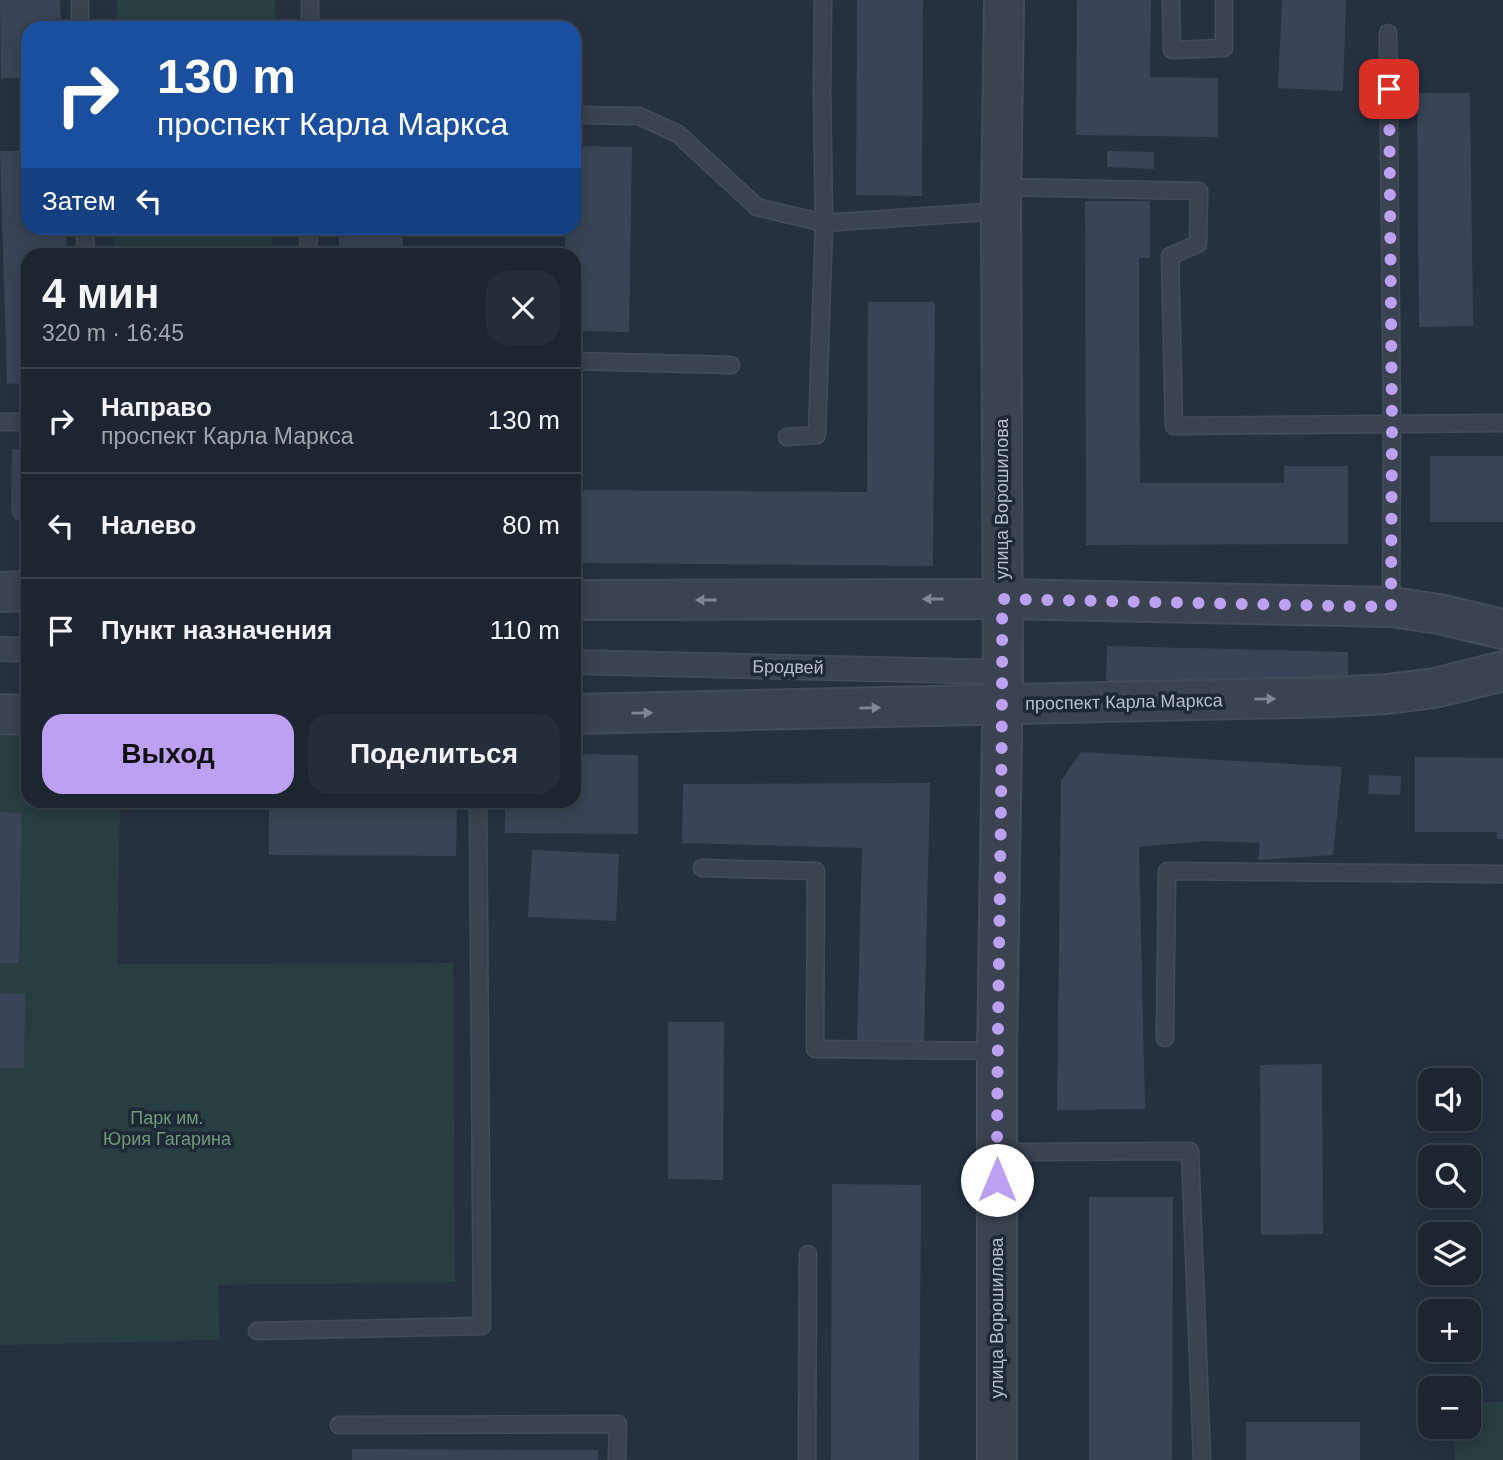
<!DOCTYPE html>
<html lang="ru">
<meta charset="utf-8">
<style>
body{margin:0;font-family:Arial,sans-serif;background:#252d38;color:#f1f3f6;height:100vh;display:flex;flex-direction:column;font-size:26px;white-space:nowrap}
*{box-sizing:border-box;margin:0}
p{font-size:23px;color:#a0a5ab}
.icon{flex:none;width:38px;height:38px;fill:none;stroke:currentColor;stroke-width:2;stroke-linecap:round;stroke-linejoin:round}
.map{position:relative;flex:1;overflow:hidden}
.drawer{position:absolute;left:21px;top:248px;width:560px;height:560px;display:flex;flex-direction:column;background:#1c2530;border-radius:21px;box-shadow:0 4px 18px #0003,0 0 0 2px #3a424c}
.drawer>*{flex:none}
.top-card{position:absolute;left:21px;top:21px;width:560px;height:214px;border-radius:21px;box-shadow:0 4px 18px #0003,0 0 0 2px #3a424c;background:#1a4fa0;color:#fff;overflow:hidden}
.controls{position:absolute;left:1418px;top:1068px;display:grid;gap:14px}
.controls a{display:grid;place-items:center;width:63px;height:63px;border-radius:14px;background:#1c2530;box-shadow:0 4px 18px #0003,0 0 0 2px #3a424c;font-size:35px}
.pin{position:absolute;display:grid;place-items:center;width:60px;height:60px;color:#fff;margin:-30px;border-radius:14px;box-shadow:0 4px 10px #0006}
.me{position:absolute;width:77px;margin:-38px;rotate:0deg;stroke-linejoin:round;filter:drop-shadow(0 0 5px #0008)}
.turn{display:flex;align-items:center;gap:24px;height:147px;padding:0 21px;font-size:32px}
.turn .icon{width:91px;height:91px;stroke-width:2.5}
.turn b{display:block;font-size:49px;line-height:60px}
.then{display:flex;align-items:center;height:66px;padding:0 21px;background:#0003;gap:14px;font-size:26px}
.round{display:grid;place-items:center;flex:none;width:74px;height:74px;border-radius:21px;background:#252d38}
.headline{display:flex;align-items:center;justify-content:space-between;height:119px;padding:0 21px}
h1{font-size:42px;font-weight:800;line-height:52px}
.cta{display:flex;gap:14px;margin-top:auto;padding:14px 21px}
.cta a{flex:1;height:80px;border-radius:21px;background:#bca0f2;color:#111;font-size:28px;font-weight:800;line-height:80px;text-align:center}
.cta a+a{background:#252d38;color:#f1f3f6}
ul{padding:0;list-style:none}
li{display:flex;align-items:center;gap:21px;height:105px;padding:0 21px;border-top:2px solid #3a424c}
li div{flex:1}
li b{display:block;font-size:26px}
li em{font-style:normal}
.map>svg:first-child{display:block}
.green{fill:#283e41}
.building{fill:#394556}
.lines{fill:none;stroke-linecap:round;stroke-linejoin:round}
.service-casing{stroke:#444c59;stroke-width:19}
.pedestrian-casing{stroke:#444c59;stroke-width:26}
.tertiary-casing{stroke:#444c59;stroke-width:42}
.service{stroke:#3b4350;stroke-width:16}
.pedestrian{stroke:#3b4350;stroke-width:23}
.tertiary{stroke:#3b4350;stroke-width:38}
.oneway{fill:#7f8793}
.route{stroke:#bca0f2;stroke-width:12;stroke-dasharray:0 21.6}
.labels{text-anchor:middle;stroke-width:7;stroke-linejoin:round;paint-order:stroke}
.street-label{font-size:18px;fill:#b7beca;stroke:#1f2835}
.park-label{font-size:18px;fill:#6f9a79;stroke:#1f2835}
</style>
<div class="map">
<svg width="1503" height="1460" viewBox="0 0 1503 1460">
<rect width="100%" height="100%" fill="#263140"/>
<g class="green">
<rect x="117" y="0" width="158" height="28"/>
<path d="M114 228H272L271 255H113Z"/>
<path d="M0 734 28 735V802H120L117 964 453 963 455 1282 218 1285 220 1340 0 1345Z"/>
<path d="M1468 1402H1503V1460H1455V1426H1468Z"/>
</g>
<g class="building">
<path d="M0 0H60L61 28H28V78H1Z"/>
<path d="M857 0H923L922 196 856 195Z"/>
<path d="M1077 0H1151L1150 77 1218 78V137L1076 135Z"/>
<path d="M1282 0H1346L1343 91 1278 88Z"/>
<path d="M1417 93H1470L1473 326 1419 327Z"/>
<path d="M574 146 632 147 629 332 574 331V256H565V228H574Z"/>
<path d="M0 151H28V228H66L67 256H28V383L7 384Z"/>
<path d="M1107 151 1154 152V169L1107 167Z"/>
<path d="M1085 201H1150V258H1139L1140 483H1284V466H1348V544L1086 545Z"/>
<rect x="339" y="228" width="64" height="28"/>
<path d="M868 302H935L933 566 574 563V490L867 492Z"/>
<path d="M12 449H28V520H15L11 513Z"/>
<rect x="1430" y="456" width="73" height="66"/>
<path d="M1107 646 1348 652V683H1106Z"/>
<path d="M1081 752 1342 767 1333 855 1258 860 1260 843 1205 841 1139 847 1145 1109 1057 1110 1061 781Z"/>
<path d="M574 754 638 755V834L505 833V802H574Z"/>
<path d="M1415 757 1503 758V839H1497V832H1415Z"/>
<path d="M1369 775 1401 776 1400 795 1368 794Z"/>
<path d="M930 783 924 1043 857 1041 862 848 682 843 683 784Z"/>
<path d="M269 802H457L456 856 269 855Z"/>
<path d="M0 812 22 813 19 963H0Z"/>
<path d="M532 850 619 854 616 921 528 917Z"/>
<path d="M0 993 25 994 24 1068H0Z"/>
<path d="M668 1022H724L723 1180 668 1179Z"/>
<path d="M1322 1064 1323 1234 1261 1235 1260 1065Z"/>
<path d="M832 1184 921 1185 919 1460H831Z"/>
<path d="M1089 1197H1173L1172 1460H1089Z"/>
<rect x="1246" y="1422" width="114" height="38"/>
<path d="M352 1449 598 1450V1460H352Z"/>
</g>
<g class="lines">
<defs>
<g id="service">
<path d="M80 0V28"/>
<path d="M310 0V28"/>
<path d="M823 0 822 90 824 223 1001 211"/>
<path d="M1171 0 1172 50 1224 48V0"/>
<path d="M1388 33 1392 424 1391 607"/>
<path d="M574 115 639 116 678 134 757 207 824 223 817 435 787 437"/>
<path d="M1002 187 1199 191 1198 244 1170 256 1174 426 1503 423"/>
<path d="M85 228 86 256"/>
<path d="M308 256 309 228"/>
<path d="M574 361 731 365"/>
<path d="M0 422H28"/>
<path d="M702 868 816 871 815 1049 997 1051"/>
<path d="M1165 1038 1167 871 1503 874"/>
<path d="M997 1152 1190 1151 1202 1460"/>
<path d="M257 1331 482 1326 478 802"/>
<path d="M339 1425 618 1424 617 1460"/>
<path d="M807 1460 808 1254"/>
</g>
<g id="pedestrian">
<path d="M0 649 28 650"/>
<path d="M574 662 1003 672"/>
</g>
<g id="tertiary">
<path d="M0 592 28 591"/>
<path d="M574 600 1002 599 1391 607 1439 614 1503 629"/>
<path d="M0 714 28 715"/>
<path d="M574 714 1333 697 1387 694 1435 688 1503 671"/>
<path d="M997 1460V1051L1003 672 1001 211 1004 0"/>
</g>
</defs>
<use href="#service" class="service-casing"/>
<use href="#pedestrian" class="pedestrian-casing"/>
<use href="#tertiary" class="tertiary-casing"/>
<use href="#service" class="service"/>
<use href="#pedestrian" class="pedestrian"/>
<use href="#tertiary" class="tertiary"/>
</g>
<defs><path id="oneway-solid" d="M-6-.8H1V-3.2L6.5 0L1 3.2V.8H-6Z" transform="scale(1.75)"/></defs>
<g class="oneway">
<use href="#oneway-solid" transform="translate(933 599) rotate(180)"/>
<use href="#oneway-solid" transform="translate(706 600) rotate(180)"/>
<use href="#oneway-solid" transform="translate(1265 699) rotate(-1)"/>
<use href="#oneway-solid" transform="translate(870 708) rotate(-1)"/>
<use href="#oneway-solid" transform="translate(642 713) rotate(-1)"/>
</g>
<g class="lines">
<path class="route" d="M997 1180C997 986 1003 793 1002 599L1391 607 1392 424 1389 89"/>
</g>
<g class="labels">
<g class="street-label">
<text transform="translate(1002 499) rotate(-90)" y="6">улица Ворошилова</text>
<text transform="translate(788 667) rotate(1)" y="6">Бродвей</text>
<text transform="translate(1124 702) rotate(-1)" y="6">проспект Карла Маркса</text>
<text transform="translate(997 1318) rotate(-90)" y="6">улица Ворошилова</text>
</g>
<g class="park-label">
<text x="167" y="1124">Парк им.<tspan x="167" dy="21">Юрия Гагарина</tspan></text>
</g>
</g>
</svg>
<div class="controls">
<a><svg class="icon" aria-label="sound" viewBox="0 0 24 24"><path d="M4 9h4l5-4v14l-5-4H4zM17 9q2 3 0 6"/></svg></a>
<a><svg class="icon" aria-label="search" viewBox="0 0 24 24"><circle cx="10" cy="10" r="6"/><path d="M15 15l6 6"/></svg></a>
<a><svg class="icon" aria-label="layers" viewBox="0 0 24 24"><path d="M12 4l9 5-9 5-9-5zM3 14l9 5 9-5"/></svg></a>
<a>+</a>
<a>−</a>
</div>
<div class="pin" style="left:1389px;top:89px;background:#d93025"><svg class="icon" aria-label="arrive" viewBox="0 0 24 24"><path d="M6 21V4h12l-3 4 3 4H6"/></svg></div>
<svg class="me" style="left:997px;top:1180px" viewBox="-20 -20 40 40"><circle r="19" fill="#fff"/><path d="M0-13L10 11 0 6-10 11z" fill="#bca0f2"/></svg>
<div class="top-card">
<div class="turn"><svg class="icon" aria-label="right" viewBox="0 0 24 24"><path d="M7 20v-9h11M14 6l5 5-5 5"/></svg><div><b>130 m</b>проспект Карла Маркса</div></div>
<div class="then">Затем<svg class="icon" aria-label="left" viewBox="0 0 24 24"><path d="M17 20v-9H6M10 6l-5 5 5 5"/></svg></div>
</div>
<section class="drawer">
<div class="headline"><div><h1>4 мин</h1><p>320 m · 16:45</p></div><a class="round"><svg class="icon" aria-label="close" viewBox="0 0 24 24"><path d="M6 6l12 12M18 6L6 18"/></svg></a></div>
<ul>
<li><svg class="icon" aria-label="right" viewBox="0 0 24 24"><path d="M7 20v-9h11M14 6l5 5-5 5"/></svg><div><b>Направо</b><p>проспект Карла Маркса</p></div><em>130 m</em></li>
<li><svg class="icon" aria-label="left" viewBox="0 0 24 24"><path d="M17 20v-9H6M10 6l-5 5 5 5"/></svg><div><b>Налево</b></div><em>80 m</em></li>
<li><svg class="icon" aria-label="arrive" viewBox="0 0 24 24"><path d="M6 21V4h12l-3 4 3 4H6"/></svg><div><b>Пункт назначения</b></div><em>110 m</em></li>
</ul>
<div class="cta"><a>Выход</a><a>Поделиться</a></div>
</section>
</div>
